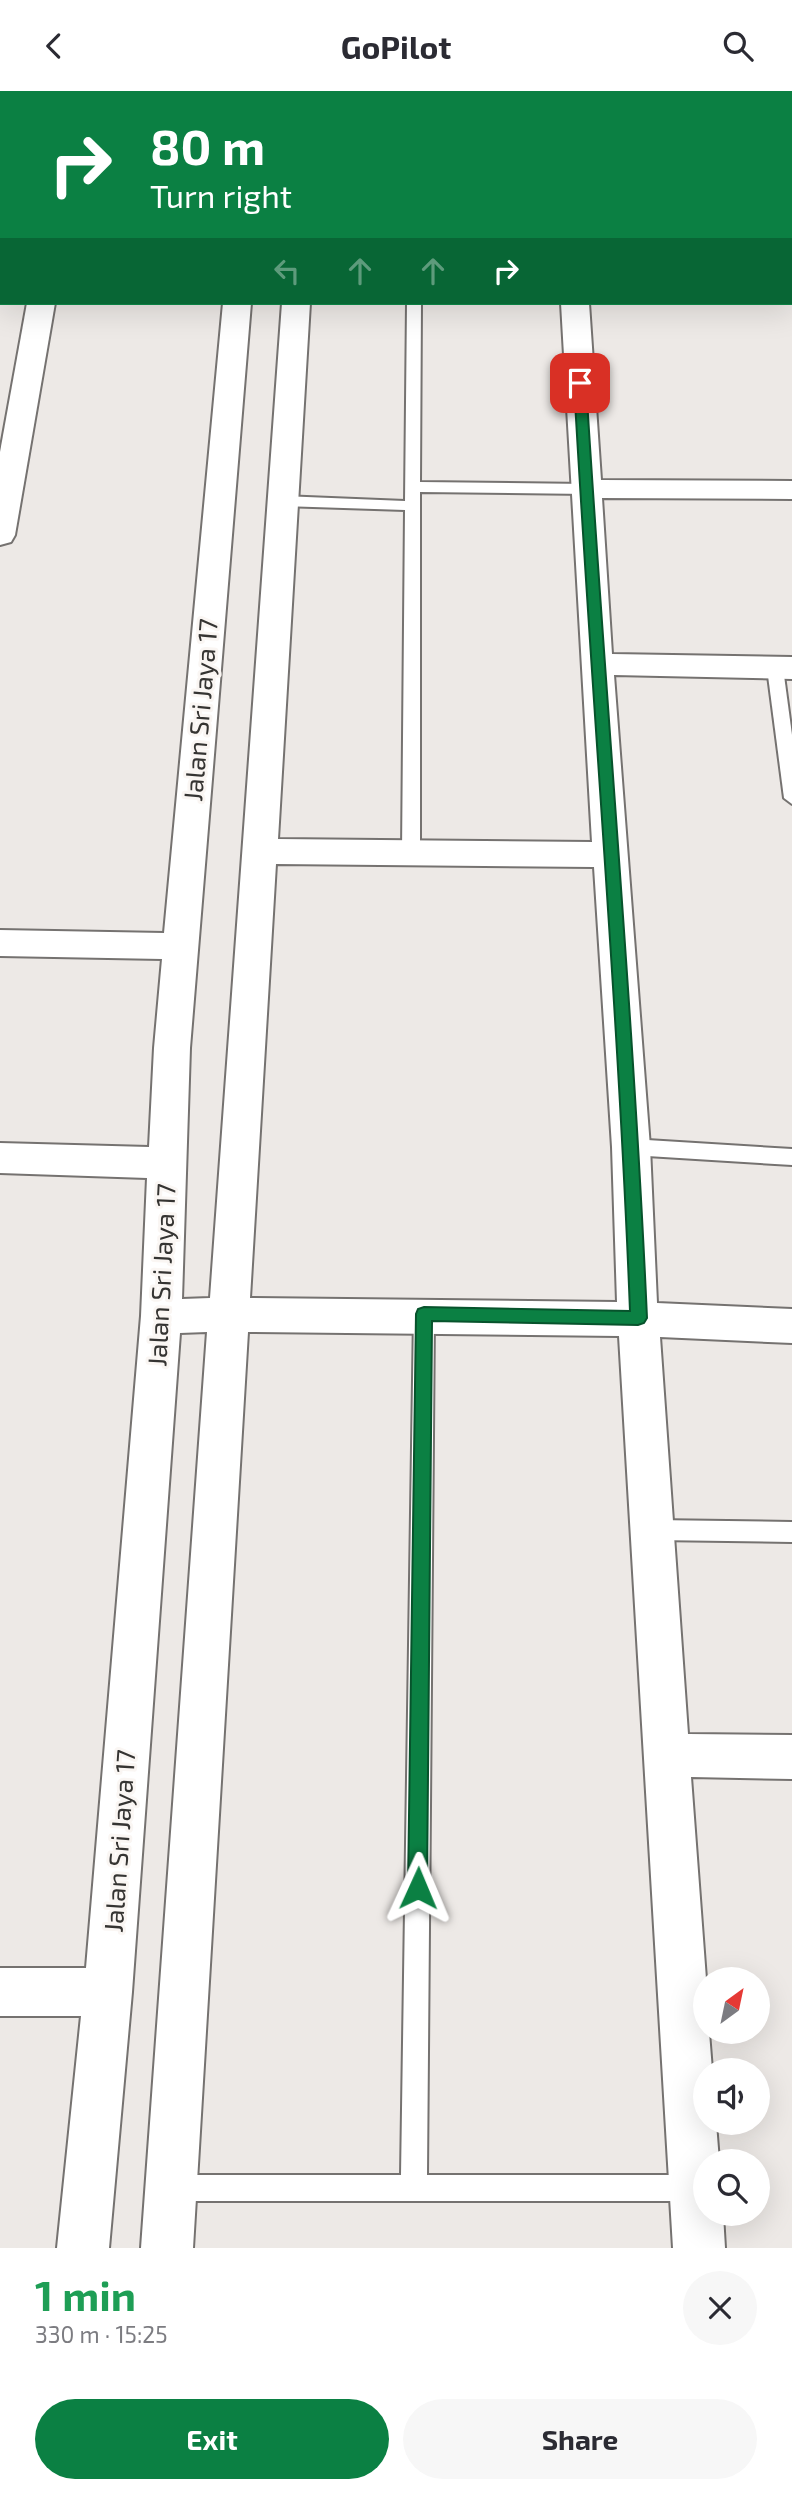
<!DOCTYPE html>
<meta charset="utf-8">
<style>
body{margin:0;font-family:"Exo 2",sans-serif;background:#f7f7f7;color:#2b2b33;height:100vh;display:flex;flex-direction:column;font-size:26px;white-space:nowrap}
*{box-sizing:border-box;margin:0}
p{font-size:23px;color:#7c7c81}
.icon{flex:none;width:38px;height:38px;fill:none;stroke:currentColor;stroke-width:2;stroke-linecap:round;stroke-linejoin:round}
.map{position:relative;height:2157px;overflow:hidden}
.sheet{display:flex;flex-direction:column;background:#fff;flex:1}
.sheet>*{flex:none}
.hud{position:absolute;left:0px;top:0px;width:793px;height:214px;box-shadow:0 7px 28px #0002;background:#0b8043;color:#fff;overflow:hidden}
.needle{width:46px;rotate:33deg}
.fabs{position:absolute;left:693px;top:1876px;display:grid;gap:14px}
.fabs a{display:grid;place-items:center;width:77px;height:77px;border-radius:50%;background:#fff;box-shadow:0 7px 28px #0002;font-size:35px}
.pin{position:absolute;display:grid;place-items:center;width:60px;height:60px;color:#fff;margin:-30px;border-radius:14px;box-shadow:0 4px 10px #0006}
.me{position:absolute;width:77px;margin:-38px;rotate:1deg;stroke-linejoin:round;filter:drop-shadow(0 0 5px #0008)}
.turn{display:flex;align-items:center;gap:24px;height:147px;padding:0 35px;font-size:32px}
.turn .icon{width:91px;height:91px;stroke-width:2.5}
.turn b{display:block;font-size:49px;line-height:60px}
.lanes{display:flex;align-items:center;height:66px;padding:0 35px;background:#0003;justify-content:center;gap:35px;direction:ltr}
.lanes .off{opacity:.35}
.round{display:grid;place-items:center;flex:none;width:74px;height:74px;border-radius:37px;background:#f7f7f7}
.overview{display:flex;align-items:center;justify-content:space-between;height:119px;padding:0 35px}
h1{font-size:42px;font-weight:700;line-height:52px;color:#1e9e55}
.button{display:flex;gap:14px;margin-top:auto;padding:14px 35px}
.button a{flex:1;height:80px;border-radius:42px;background:#0b8043;color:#fff;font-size:28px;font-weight:700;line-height:80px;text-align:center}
.button a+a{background:#f7f7f7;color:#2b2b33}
header{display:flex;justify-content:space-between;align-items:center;height:91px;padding:0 35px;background:#fff;font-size:32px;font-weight:700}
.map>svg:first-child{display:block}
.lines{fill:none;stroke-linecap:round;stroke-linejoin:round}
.lane-casing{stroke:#757270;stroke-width:4}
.street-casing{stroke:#757270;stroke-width:4}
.lane{fill:#fff;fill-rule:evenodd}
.street{fill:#fff;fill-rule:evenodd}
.route{fill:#0b8043;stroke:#07532c;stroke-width:2}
.labels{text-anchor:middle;stroke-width:6;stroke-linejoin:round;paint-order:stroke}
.street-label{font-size:26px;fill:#353432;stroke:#faf6f3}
</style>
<header><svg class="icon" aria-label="back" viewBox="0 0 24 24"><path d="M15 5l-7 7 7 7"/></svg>GoPilot<svg class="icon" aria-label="search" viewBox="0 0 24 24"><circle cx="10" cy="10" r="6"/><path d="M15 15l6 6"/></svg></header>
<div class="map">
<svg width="792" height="2157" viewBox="0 0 792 2157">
<rect width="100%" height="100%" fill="#ede9e6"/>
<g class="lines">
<defs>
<g id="lane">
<rect x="408" y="0" width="12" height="2"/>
<rect x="740" y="0" width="12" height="2"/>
<path d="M407 212H421L420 391 588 393 595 398 588 403 420 401V762L411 768 402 762 405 419 282 415 274 410 282 405 405 410Z"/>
<path d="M775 572 783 577 792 644V713L784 707 767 577Z"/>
<path d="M631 1048 792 1058V1074L631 1064 624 1061 621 1056 624 1051Z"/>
<path d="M424 1215 431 1217 434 1223 427 2084H693L702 2088 705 2096 702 2106 693 2110H172L163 2106 159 2097 163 2088 172 2084H401L414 1223 417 1217Z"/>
<path d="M654 1429 792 1431V1451L654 1449 646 1446 643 1439 646 1432Z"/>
</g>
<g id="street">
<rect x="244" y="0" width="24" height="2"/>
<rect x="299" y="0" width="24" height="2"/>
<rect x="552" y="0" width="24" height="2"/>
<rect x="603" y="0" width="24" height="2"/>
<rect x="791" y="31" width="1" height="16"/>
<rect x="0" y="90" width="2" height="16"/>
<rect x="791" y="185" width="1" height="16"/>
<path d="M27 212H55L15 444 11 451 0 454V361Z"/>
<path d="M223 212H251L190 957 182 1208 210 1207 282 212H310L278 748 592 751 561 212H589L601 389 792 390V408L602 407 612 563 792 566V588L614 584 650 1056 657 1212 792 1218V1252L660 1246 688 1643 792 1644V1688L691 1686 706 1888 705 1941H709L712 1979H705V2032H716L719 2070H705V2123H723L725 2157H673L619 1245 248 1241 193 2157H141L207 1241 180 1242 132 1901 109 2157H57L81 1925H0V1877H86L141 1225 147 1087 0 1082V1052L149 1056 154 957 162 868 0 865V839L164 842ZM276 773 594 776 612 1056 617 1211 250 1207Z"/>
</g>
</defs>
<use href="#lane" class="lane-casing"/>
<use href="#street" class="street-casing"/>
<use href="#lane" class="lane"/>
<use href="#street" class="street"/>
</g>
<path class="route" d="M580 288 586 292C605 604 633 915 647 1227L644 1232 638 1234 432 1230 427 1797 424 1804 418 1806 411 1804 408 1797 416 1223 418 1218 424 1216 630 1220C618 910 591 601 574 292Z"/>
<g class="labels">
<g class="street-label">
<text transform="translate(201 619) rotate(-85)" y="9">Jalan Sri Jaya 17</text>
<text transform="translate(162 1184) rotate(-87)" y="9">Jalan Sri Jaya 17</text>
<text transform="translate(120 1750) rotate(-86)" y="9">Jalan Sri Jaya 17</text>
</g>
</g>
</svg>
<div class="fabs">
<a><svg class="needle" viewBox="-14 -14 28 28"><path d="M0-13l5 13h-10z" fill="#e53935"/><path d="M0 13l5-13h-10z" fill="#7c7c81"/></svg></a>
<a><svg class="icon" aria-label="sound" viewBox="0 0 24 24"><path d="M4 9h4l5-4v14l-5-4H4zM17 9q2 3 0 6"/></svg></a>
<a><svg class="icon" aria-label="search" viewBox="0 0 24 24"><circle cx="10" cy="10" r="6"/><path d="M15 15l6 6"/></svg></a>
</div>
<div class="pin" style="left:580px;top:292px;background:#d93025"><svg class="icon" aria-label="arrive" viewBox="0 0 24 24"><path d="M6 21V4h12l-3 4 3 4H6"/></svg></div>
<svg class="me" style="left:418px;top:1797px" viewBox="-20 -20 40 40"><path d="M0-17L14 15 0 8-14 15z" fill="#0b8043" stroke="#fff" stroke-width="4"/></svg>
<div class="hud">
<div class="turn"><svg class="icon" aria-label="right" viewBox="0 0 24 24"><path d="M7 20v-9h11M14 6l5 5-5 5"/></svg><div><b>80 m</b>Turn right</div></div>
<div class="lanes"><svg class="icon off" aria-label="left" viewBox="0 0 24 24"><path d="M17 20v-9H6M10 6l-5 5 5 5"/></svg><svg class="icon off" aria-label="ahead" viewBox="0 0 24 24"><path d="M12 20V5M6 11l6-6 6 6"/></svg><svg class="icon off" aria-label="ahead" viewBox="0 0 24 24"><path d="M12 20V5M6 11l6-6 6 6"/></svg><svg class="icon" aria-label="right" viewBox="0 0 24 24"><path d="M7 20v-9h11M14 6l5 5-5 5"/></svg></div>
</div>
</div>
<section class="sheet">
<div class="overview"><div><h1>1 min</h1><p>330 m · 15:25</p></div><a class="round"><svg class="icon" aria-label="close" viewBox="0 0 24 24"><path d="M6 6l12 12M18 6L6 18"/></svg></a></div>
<div class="button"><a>Exit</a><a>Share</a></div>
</section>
